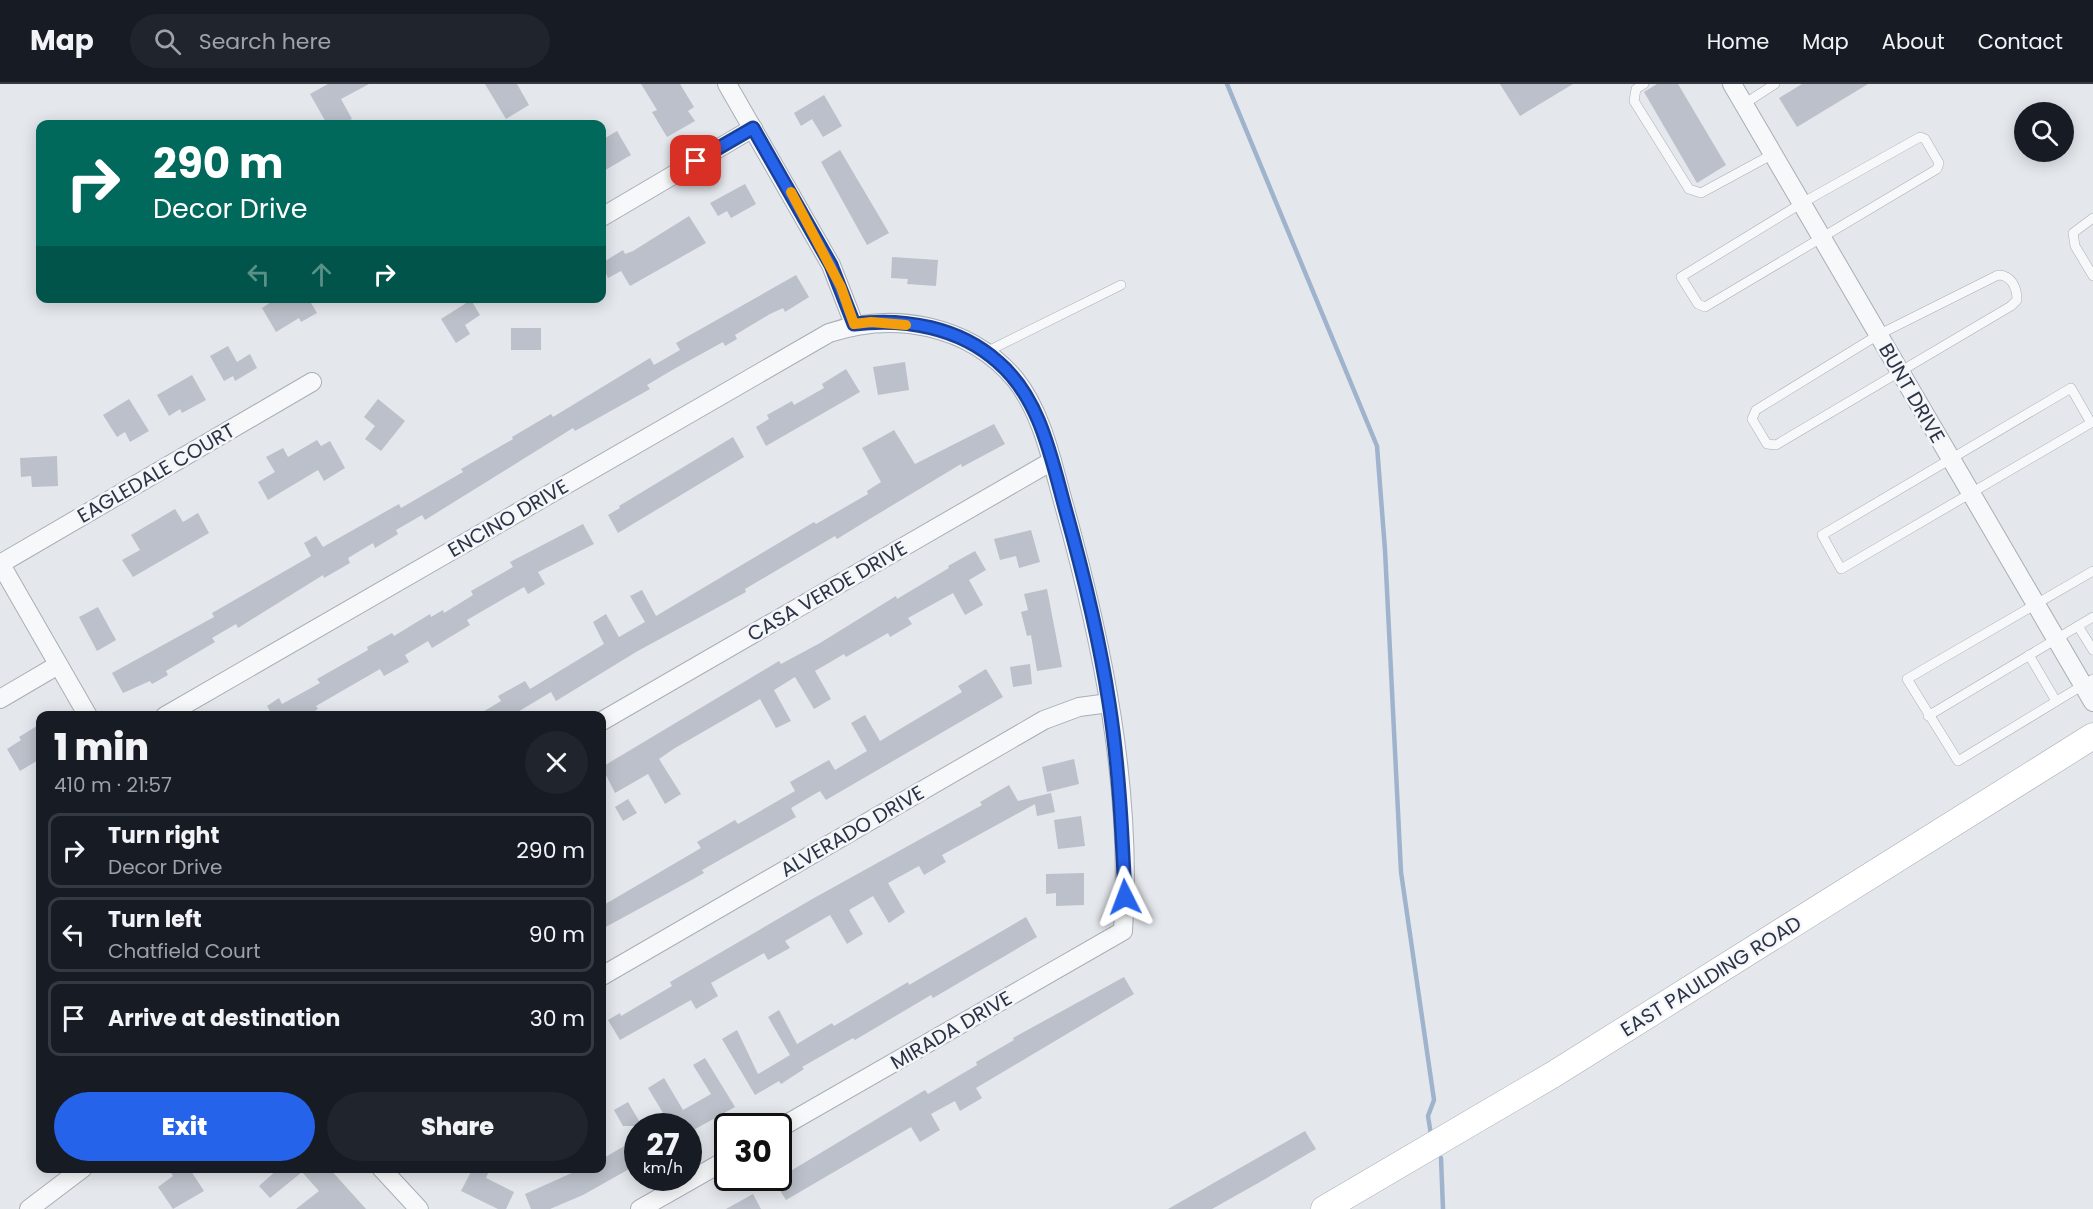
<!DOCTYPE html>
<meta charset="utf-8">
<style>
body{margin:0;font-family:Poppins,sans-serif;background:#20242c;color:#f1f3f6;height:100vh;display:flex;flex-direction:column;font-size:22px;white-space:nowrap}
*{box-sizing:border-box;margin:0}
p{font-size:20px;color:#9ea1a6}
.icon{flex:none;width:33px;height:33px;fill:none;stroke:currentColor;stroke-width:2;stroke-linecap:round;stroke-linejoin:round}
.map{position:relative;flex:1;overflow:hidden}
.panel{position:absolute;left:36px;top:627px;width:570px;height:462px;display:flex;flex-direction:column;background:#171b24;border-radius:12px;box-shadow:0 3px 15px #0003}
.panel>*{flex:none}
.top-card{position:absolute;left:36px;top:36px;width:570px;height:183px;border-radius:12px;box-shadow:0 3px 15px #0003;background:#00695c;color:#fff;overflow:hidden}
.buttons{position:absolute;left:2014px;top:18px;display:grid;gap:12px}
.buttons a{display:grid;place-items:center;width:60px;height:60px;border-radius:50%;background:#171b24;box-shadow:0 3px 15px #0003;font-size:30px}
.speed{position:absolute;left:624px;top:1029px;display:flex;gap:12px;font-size:30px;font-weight:700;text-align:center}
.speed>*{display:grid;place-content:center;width:78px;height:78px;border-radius:50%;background:#171b24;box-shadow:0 3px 15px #0003;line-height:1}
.speed small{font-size:15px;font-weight:400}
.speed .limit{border:3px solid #111;border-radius:9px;background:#fff;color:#111}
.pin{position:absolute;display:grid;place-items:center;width:51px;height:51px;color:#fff;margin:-26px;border-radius:12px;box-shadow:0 3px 9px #0006}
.me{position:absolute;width:66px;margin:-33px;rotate:357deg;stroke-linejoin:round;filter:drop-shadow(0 0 4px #0008)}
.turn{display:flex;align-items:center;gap:21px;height:126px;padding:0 18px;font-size:27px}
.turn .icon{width:78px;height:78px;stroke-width:2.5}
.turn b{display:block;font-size:42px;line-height:51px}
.lanes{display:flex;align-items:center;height:57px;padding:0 18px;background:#0003;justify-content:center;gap:30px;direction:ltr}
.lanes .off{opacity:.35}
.round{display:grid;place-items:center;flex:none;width:63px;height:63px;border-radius:32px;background:#20242c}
.overview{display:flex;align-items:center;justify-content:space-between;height:102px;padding:0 18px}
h1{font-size:36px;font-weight:800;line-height:45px}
.primary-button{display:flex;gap:12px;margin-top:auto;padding:12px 18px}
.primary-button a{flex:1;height:69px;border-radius:36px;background:#2563eb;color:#fff;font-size:24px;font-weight:800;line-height:69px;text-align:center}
.primary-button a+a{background:#20242c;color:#f1f3f6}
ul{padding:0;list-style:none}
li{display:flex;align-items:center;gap:18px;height:75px;margin:0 12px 9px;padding:0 6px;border:3px solid #363941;border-radius:12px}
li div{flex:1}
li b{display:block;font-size:22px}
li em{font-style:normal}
header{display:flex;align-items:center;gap:36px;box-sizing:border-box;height:84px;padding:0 30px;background:#171b24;border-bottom:2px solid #363941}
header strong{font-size:28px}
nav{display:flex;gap:33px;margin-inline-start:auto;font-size:21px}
.search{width:420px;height:54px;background:#20242c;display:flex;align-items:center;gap:15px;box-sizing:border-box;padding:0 21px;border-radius:33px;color:#9ea1a6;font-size:22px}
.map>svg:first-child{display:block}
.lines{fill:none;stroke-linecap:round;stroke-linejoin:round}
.stream{stroke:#9fb4cc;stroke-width:4.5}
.building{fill:#bbc0ca}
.service-casing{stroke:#a9aeb7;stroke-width:10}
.minor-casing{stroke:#a9aeb7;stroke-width:20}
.secondary-casing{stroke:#a9aeb7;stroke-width:27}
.service{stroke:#f7f8fa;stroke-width:9}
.minor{stroke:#f7f8fa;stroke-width:18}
.secondary{stroke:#fff;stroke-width:26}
.route-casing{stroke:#184099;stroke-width:15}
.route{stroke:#2563eb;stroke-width:10}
.slow{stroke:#f59e0b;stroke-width:10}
.labels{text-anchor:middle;stroke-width:5;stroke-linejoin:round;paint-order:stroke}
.street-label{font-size:20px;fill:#2b3445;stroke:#f4f6f9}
</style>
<header>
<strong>Map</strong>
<div class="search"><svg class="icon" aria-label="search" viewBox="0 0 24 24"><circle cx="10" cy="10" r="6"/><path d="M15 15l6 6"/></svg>Search here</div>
<nav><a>Home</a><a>Map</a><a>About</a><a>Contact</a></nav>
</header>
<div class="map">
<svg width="2093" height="1125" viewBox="0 0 2093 1125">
<rect width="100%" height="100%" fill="#e4e7ec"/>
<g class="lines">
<g class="stream">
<path d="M1227 0 1377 362 1385 466 1401 788 1434 1016 1428 1032 1431 1051"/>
<path d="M1441 1074 1443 1125"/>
</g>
</g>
<g class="building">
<path d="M328 0H369L341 15 352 35 342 40H327L310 10Z"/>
<path d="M485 0H517L529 21 506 35Z"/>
<path d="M641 0H680L694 23 688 27 695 37 667 53 652 28 657 26Z"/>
<path d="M1500 0H1573L1520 32Z"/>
<path d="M1657 0H1678L1726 81 1697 99 1644 8Z"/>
<path d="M1802 0H1868L1797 43 1779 14Z"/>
<path d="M824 11 842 42 823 53 812 35 801 42 794 29Z"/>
<path d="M617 47 631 71 602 88V56Z"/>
<path d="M840 66 889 149 867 161 821 78Z"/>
<path d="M745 100 756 120 731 134 727 127 718 132 710 119Z"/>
<path d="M689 132 706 159 630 202 621 187 608 194 602 179 623 166 625 170 633 167Z"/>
<path d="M892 173 938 176 936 202 907 200 908 195 891 194Z"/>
<path d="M796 191 809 213 785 228 783 224 770 230 735 251 737 255 725 262 723 258 674 285 647 301 650 305 575 347 573 344 425 436 422 431 396 446 398 450 375 464 373 459 348 474 350 479 324 494 323 491 238 544 236 540 212 554 215 558 166 587 168 591 152 600 150 597 123 609 112 589 214 533 212 529 311 472 304 459 316 452 323 463 399 420 401 424 463 388 461 385 513 355 512 353 551 330 553 333 650 274 654 281 680 266 676 259Z"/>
<path d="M277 214H308L317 229 301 238 299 234 276 248 262 224Z"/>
<path d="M471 216 480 231 465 241 470 250 456 259 441 235Z"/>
<rect x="511" y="244" width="30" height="22"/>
<path d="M228 262 237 278 250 270 257 284 235 297 233 292 224 297 210 272Z"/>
<path d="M905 278 909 306 878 311 873 283Z"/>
<path d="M846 285 860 308 766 362 756 343 769 335 767 331 792 317 794 321 824 304 822 300Z"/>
<path d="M192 291 206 316 182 329 180 325 169 332 157 311Z"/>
<path d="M129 315 149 347 130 358 125 348 117 353 103 331Z"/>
<path d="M378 315 405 337 381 367 365 355 375 342 364 333Z"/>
<path d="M994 340 1005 360 962 383 961 380 863 439 837 455 835 452 745 505 746 508 636 568 556 617 551 608 511 632H476L501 617 498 612 525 597 530 605 604 560 593 538 606 530 619 553 645 538 630 512 642 506 656 532 814 438 816 440 868 410 867 407 881 398 862 364 894 346 915 380Z"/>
<path d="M733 353 744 373 618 449 608 431 620 424 619 422Z"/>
<path d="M317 356 321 362 330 357 345 384 324 397 318 386 268 416 258 398 275 388 266 373 283 364 288 373Z"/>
<path d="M57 372 58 402 32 403 31 392 21 393 20 374Z"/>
<path d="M175 425 183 438 198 429 209 449 133 493 122 476 140 466 131 451Z"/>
<path d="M583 440 594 460 538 488 545 500 528 510 524 503 467 536 470 541 432 564 428 557 405 571 409 578 384 592 380 585 316 622 318 625 307 632H262L270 627 267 622 279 614 282 620 320 599 317 595 368 566 367 563 392 549 394 552 430 530 431 533 443 526 444 529 473 511 471 507 513 483 510 478Z"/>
<path d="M1031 446 1040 478 1019 484 1016 472 1000 476 994 455Z"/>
<path d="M975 467 986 486 969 496 983 521 965 531 953 509 908 534 912 540 890 553 888 549 846 573 844 570 815 587 831 615 814 625 795 593 774 606 791 637 776 644 760 615 675 664 659 675 681 710 665 720 648 690 615 709 602 683 779 577 781 580 820 559 896 512 897 515 949 484 948 482Z"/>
<path d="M1047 505 1062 583 1037 587 1031 551 1027 552 1021 528 1028 526 1024 510Z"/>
<path d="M98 523 116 556 97 567 79 533Z"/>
<path d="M1030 580 1032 600 1013 603 1010 583Z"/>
<path d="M986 585 1003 613 826 716 820 707 791 724 796 733 702 786 704 789 670 808 602 845V822L701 764 697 758 735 736 738 740 795 707 790 698 829 676 835 686 867 667 851 639 865 631 880 657 962 608 958 602Z"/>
<path d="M40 640V675L20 687 7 665 21 656 19 653Z"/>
<path d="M1074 675 1079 700 1047 708 1042 683Z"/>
<path d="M1009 701 1018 717 1051 709 1055 728 1037 732 1035 720 942 771 946 778 924 791 919 782 888 799 905 828 889 839 873 812 849 826 863 850 847 860 830 831 785 857 790 864 768 876 764 869 711 899 718 912 696 925 691 916 620 956 608 936 620 929 621 932 672 902 670 898 814 814 982 721 980 718Z"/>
<path d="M628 715 637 729 623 737 615 723Z"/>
<path d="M1081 732 1085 762 1058 765 1054 736Z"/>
<path d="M1084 789V821L1056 822V809L1046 810V790Z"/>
<path d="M1026 833 1037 853 933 914 931 911 855 956 853 954 802 983 804 985 781 1000 779 997 755 1011 722 955 737 946 758 990 790 971 768 933 779 926 797 960 832 939 834 942 908 898 909 901Z"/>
<path d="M1124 893 1134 910 976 1004 982 1014 960 1027 955 1017 931 1030 940 1046 920 1058 911 1043 786 1116 774 1097 925 1006 928 1010 977 981 976 978 1014 956 1013 954Z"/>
<path d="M705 974 735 1023 688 1049V1042H671L648 1004 664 994 683 1026 711 1010 693 981Z"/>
<path d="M628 1018 642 1042H623L614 1026Z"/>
<path d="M1305 1047 1316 1065 1260 1098 1212 1125H1168Z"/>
<path d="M638 1054V1080L583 1111 550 1125H531L525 1110 583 1084H602V1075Z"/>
<path d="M168 1084H189L204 1107 173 1125 158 1103 173 1092Z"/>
<path d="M279 1084H329L366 1125H296L319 1107 302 1088 270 1114 259 1102Z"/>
<path d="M473 1084H490L486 1094 514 1108 506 1125H498L461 1107Z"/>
<path d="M753 1110 761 1125H726Z"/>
</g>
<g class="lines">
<defs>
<g id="service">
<path d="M1644 0 1636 5 1634 17 1689 105 1701 109 1773 70"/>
<path d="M1744 20 1775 0"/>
<path d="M1920 53 1925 55 1939 79 1937 85 1705 223 1698 220 1681 193 1802 119Z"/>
<path d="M2093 134 2073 149 2075 162 2093 192"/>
<path d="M1998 191C2011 191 2017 203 2017 216L2011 222 1776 361 1767 360 1752 335 1756 326 1878 251Z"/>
<path d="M986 268 1121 201"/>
<path d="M2071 304 2091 339 1841 485 1822 451Z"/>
<path d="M2093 487 1907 595 1958 677 2093 595"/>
<path d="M2078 542 2093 566"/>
<path d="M2029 571 2056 617"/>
<path d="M1928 632 2093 533"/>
</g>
<g id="minor">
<path d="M727 0 831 181 854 240"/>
<path d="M1732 0 2093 618"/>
<path d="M602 133 753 44"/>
<path d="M0 479 88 632"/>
<path d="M0 480 312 298"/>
<path d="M0 615 58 581"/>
<path d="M165 632 829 249C895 227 969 241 1015 295 1043 330 1052 379 1064 421 1102 558 1133 704 1123 847L778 1045"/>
<path d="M602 637 1052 377"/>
<path d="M602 892 1044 636 1079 623 1109 619"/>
<path d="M381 1084 419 1125"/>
<path d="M29 1125 83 1084"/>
<path d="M640 1125 728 1075"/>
</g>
<path id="secondary" d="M1324 1125 1554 990 2093 652"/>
</defs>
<use href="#service" class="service-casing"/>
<use href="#minor" class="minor-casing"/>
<use href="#secondary" class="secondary-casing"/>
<use href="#service" class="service"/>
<use href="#minor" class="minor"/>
<use href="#secondary" class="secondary"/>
</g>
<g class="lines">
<defs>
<path id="route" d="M696 77 753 44 831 181 854 240C905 234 959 243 998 278 1040 314 1051 373 1065 424 1083 488 1099 553 1109 619 1119 683 1122 748 1125 813"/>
</defs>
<use href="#route" class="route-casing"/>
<use href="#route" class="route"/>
<path class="slow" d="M791 108 841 203 854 240 871 238 906 241"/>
</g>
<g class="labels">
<g class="street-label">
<text transform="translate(1912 309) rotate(60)" y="7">BUNT DRIVE</text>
<text transform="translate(156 389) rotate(-30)" y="7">EAGLEDALE COURT</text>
<text transform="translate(508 434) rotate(-30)" y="7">ENCINO DRIVE</text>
<text transform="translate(827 507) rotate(-30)" y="7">CASA VERDE DRIVE</text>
<text transform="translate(852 747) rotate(-30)" y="7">ALVERADO DRIVE</text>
<text transform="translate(1711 892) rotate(-32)" y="7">EAST PAULDING ROAD</text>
<text transform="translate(951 946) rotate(-30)" y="7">MIRADA DRIVE</text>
</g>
</g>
</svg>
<div class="buttons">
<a><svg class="icon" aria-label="search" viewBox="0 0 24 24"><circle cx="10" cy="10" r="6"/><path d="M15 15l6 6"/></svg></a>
</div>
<div class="speed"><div>27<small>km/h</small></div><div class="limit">30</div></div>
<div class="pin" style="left:696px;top:77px;background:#d93025"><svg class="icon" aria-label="arrive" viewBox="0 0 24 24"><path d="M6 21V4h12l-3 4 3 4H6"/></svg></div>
<svg class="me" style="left:1125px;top:813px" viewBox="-20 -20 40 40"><path d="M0-17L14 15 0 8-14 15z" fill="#2563eb" stroke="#fff" stroke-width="4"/></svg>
<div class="top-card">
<div class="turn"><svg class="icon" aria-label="right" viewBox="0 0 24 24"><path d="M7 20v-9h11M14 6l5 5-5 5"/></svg><div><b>290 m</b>Decor Drive</div></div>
<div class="lanes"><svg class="icon off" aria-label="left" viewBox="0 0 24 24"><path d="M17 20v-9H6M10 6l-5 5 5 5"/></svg><svg class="icon off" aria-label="ahead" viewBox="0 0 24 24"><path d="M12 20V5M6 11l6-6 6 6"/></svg><svg class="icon" aria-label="right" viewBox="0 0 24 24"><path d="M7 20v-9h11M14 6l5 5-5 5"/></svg></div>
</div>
<section class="panel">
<div class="overview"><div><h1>1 min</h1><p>410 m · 21:57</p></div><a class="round"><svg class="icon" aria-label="close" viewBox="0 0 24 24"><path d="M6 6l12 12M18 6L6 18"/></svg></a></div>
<ul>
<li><svg class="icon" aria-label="right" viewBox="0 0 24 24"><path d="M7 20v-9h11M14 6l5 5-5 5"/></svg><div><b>Turn right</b><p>Decor Drive</p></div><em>290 m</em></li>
<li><svg class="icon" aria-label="left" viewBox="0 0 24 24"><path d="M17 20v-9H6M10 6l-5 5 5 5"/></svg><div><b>Turn left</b><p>Chatfield Court</p></div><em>90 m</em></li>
<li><svg class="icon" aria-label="arrive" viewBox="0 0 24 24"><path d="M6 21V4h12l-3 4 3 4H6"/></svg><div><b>Arrive at destination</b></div><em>30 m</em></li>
</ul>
<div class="primary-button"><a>Exit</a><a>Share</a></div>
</section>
</div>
